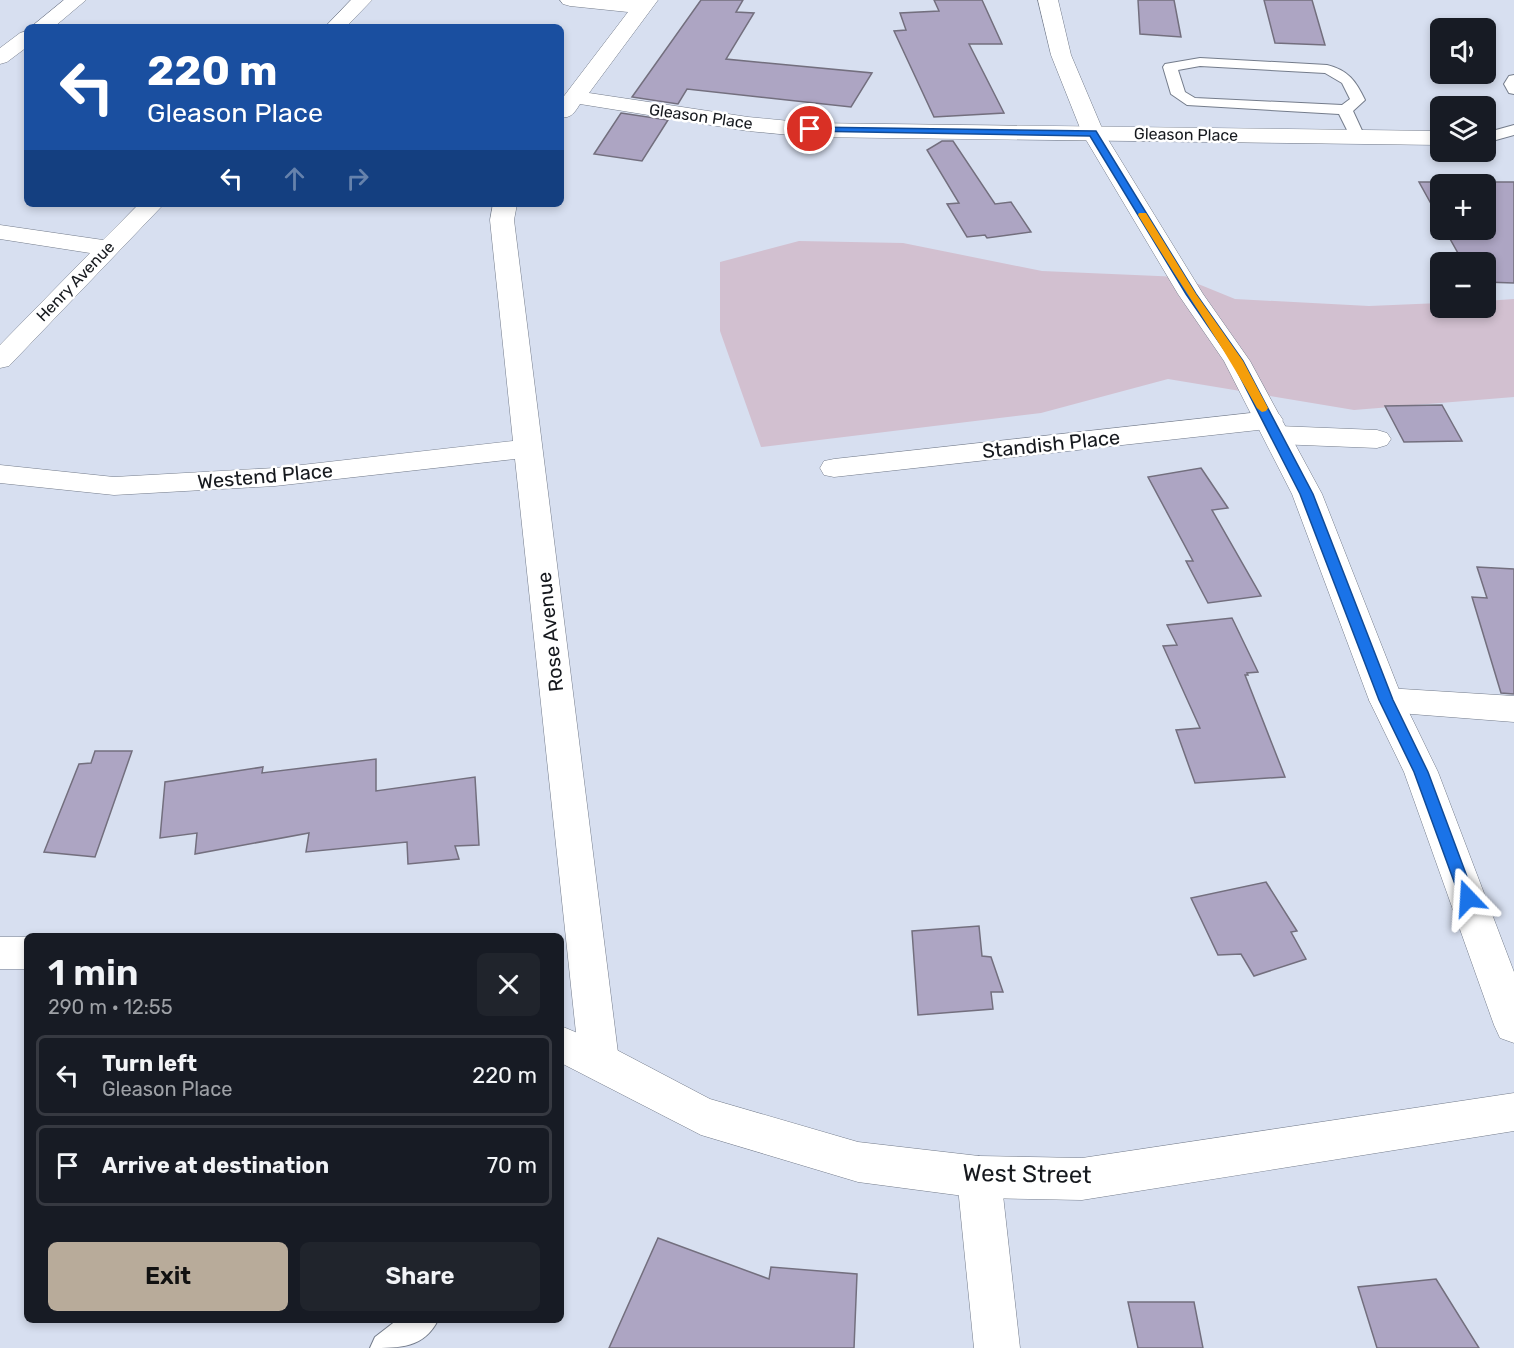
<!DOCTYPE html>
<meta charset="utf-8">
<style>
body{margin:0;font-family:Rubik,sans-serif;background:#20242c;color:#f1f3f6;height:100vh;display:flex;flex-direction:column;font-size:22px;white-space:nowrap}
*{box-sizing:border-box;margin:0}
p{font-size:20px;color:#9ea1a6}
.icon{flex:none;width:33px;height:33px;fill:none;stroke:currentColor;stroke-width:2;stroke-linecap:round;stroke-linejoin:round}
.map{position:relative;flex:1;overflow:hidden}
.sheet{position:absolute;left:24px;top:933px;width:540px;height:390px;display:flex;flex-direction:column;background:#171b24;border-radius:9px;box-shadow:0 3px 9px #0003}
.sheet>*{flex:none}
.hud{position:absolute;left:24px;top:24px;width:540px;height:183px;border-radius:9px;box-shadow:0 3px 9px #0003;background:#1a4fa0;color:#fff;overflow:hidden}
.controls{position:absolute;left:1430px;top:18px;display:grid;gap:12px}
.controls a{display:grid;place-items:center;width:66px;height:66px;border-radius:9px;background:#171b24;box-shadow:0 3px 9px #0003;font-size:30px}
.pin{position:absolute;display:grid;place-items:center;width:51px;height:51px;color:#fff;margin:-26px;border:3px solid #fff;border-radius:50%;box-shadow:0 2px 6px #0007}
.me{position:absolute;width:66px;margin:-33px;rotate:340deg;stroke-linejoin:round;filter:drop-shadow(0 0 4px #0008)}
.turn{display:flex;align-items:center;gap:21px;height:126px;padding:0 24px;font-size:27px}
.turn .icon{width:78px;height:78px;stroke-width:2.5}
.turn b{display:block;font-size:42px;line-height:51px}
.lanes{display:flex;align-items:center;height:57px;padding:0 24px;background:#0003;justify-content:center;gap:30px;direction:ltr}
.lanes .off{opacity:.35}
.round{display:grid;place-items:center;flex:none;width:63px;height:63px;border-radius:9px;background:#20242c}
.overview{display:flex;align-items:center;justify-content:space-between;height:102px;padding:0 24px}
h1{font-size:36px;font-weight:600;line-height:45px}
.button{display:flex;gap:12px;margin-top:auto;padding:12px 24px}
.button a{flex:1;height:69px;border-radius:9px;background:#b8ab9a;color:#111;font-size:24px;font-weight:600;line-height:69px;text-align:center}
.button a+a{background:#20242c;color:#f1f3f6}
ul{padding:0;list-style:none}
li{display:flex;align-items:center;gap:18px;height:81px;margin:0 12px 9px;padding:0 12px;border:3px solid #363941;border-radius:9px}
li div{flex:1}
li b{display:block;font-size:22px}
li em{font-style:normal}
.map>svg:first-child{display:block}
.green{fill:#d2c0d0}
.building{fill:#ada5c3;stroke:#736f7e;stroke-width:1.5}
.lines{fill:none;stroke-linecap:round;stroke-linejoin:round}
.service-casing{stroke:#747c8b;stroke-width:2}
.minor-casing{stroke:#747c8b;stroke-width:1}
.tertiary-casing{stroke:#747c8b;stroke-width:1}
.secondary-casing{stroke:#747c8b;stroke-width:1}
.service{fill:#fff;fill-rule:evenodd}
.minor{fill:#fff;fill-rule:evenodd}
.tertiary{fill:#fff;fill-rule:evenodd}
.secondary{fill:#fff;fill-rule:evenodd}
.route{fill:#1a73e8;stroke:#114b97;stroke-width:1.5}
.slow{fill:#f59e0b}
.labels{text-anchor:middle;stroke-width:5;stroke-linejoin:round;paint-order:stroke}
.far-street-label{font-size:16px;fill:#16191e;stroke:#fff}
.street-label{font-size:20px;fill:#16191e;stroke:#fff}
.near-street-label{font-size:24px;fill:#16191e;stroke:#fff}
</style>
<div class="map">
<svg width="1514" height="1348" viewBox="0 0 1514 1348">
<rect width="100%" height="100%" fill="#d7dff0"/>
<path class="green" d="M799 241 903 243 1042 271 1181 277 1235 299 1369 306 1440 303V308H1485V301L1514 299V397L1354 410 1168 379 1041 413 761 447 720 331V262Z"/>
<g class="building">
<path d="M701 0H743L736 12 754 13 726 59 872 73 851 107 687 89 678 104 632 97Z"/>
<path d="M934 0H982L1002 44H969L1004 113 934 117 894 31 906 30 900 13 939 11Z"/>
<path d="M1138 0H1174L1181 37 1140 34Z"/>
<path d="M1264 0H1312L1325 45 1275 43Z"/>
<path d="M621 113 668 120 642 161 594 154Z"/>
<path d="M942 141H953L995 204 1011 202 1031 232 987 238 985 235 967 237 947 204 959 203 927 150Z"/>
<path d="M1419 182H1514V283L1485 282V262H1463L1445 230H1485V184H1440V220Z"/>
<path d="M1442 405 1462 441 1404 442 1385 406Z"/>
<path d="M1201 468 1228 508 1212 510 1261 596 1208 603 1186 561H1193L1148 477Z"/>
<path d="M1477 567 1514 569V694L1501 693 1472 597 1487 598Z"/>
<path d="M1232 618 1258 672 1247 673 1248 675H1245L1285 777 1195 783 1176 730 1200 728 1163 646 1177 645 1167 625Z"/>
<path d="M95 751H132L95 857 44 852 79 764 91 763Z"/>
<path d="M376 759V791L475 777 479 845 455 846 459 859 408 864 407 842 306 852 309 833 195 854 197 833 160 838 165 782 263 767 262 773Z"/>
<path d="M1266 882 1297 931 1291 932 1306 959 1254 976 1241 954 1218 955 1191 898Z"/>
<path d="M979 926 982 956 991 957 1003 992H991L993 1009 918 1015 912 931Z"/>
<path d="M658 1238 769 1279 771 1267 857 1274 854 1348H609Z"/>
<path d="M1436 1279 1479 1348H1377L1358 1287Z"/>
<path d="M1128 1302H1194L1203 1348H1138Z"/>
</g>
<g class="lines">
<defs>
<g id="service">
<path d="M1200 58 1327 65C1348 70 1356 81 1365 100L1353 111 1365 137 1362 140H1352L1339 114 1187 105 1171 94 1163 67 1165 64ZM1200 66 1325 73 1342 83 1350 99 1342 105 1195 98 1185 92 1178 70Z"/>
<path d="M1514 75V94L1509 93 1504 84 1509 76Z"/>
<path d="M1514 125V135L1485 143V133Z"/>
<path d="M397 1320H438C424 1348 400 1348 370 1348L375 1337Z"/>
</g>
<g id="minor">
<path d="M64 0H86L54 27H31Z"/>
<path d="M351 0H372L346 27H325Z"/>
<path d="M560 0H658L589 93 748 117 810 123 1440 131V145L810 137 748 131 580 104C575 112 571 119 561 117V100L628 12 570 6 563 4Z"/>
<path d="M27 31V47L7 62 0 64V48L20 33Z"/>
<path d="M139 204H164L9 366 0 368V345L90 253 0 239V225L103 240Z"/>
<path d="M493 204H517L514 220 619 1061 613 1074 599 1079 585 1074 579 1061 515 459 275 486 114 495 0 483V465L114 477 275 468 513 441 490 220Z"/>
<path d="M1269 411 1279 414 1283 420 1278 426 1377 430 1387 433 1391 439 1387 445 1377 448 1277 444 1267 441 1263 435 1267 429 834 477 824 475 820 468 824 461 834 459Z"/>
<path d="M1386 688 1514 696V722L1386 712 1374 709 1369 700 1374 691Z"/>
<path d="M979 1156 994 1162 1001 1177 1020 1348H974L957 1177 964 1162Z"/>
</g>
<g id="tertiary">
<rect x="0" y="937" width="27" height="32"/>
<path d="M561 1026 613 1048 710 1099 858 1142 979 1156 1082 1158 1514 1093V1131L1082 1200 979 1198 858 1182 701 1135 561 1063Z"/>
</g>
<path id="secondary" d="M1038 0H1058L1071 55 1104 133 1203 294 1250 361 1322 494 1403 700 1438 772 1514 972V1043L1500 1038 1494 1025 1404 772 1369 700 1292 494 1224 361 1178 294 1082 133 1051 55Z"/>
</defs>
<use href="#service" class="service-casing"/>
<use href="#minor" class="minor-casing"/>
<use href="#tertiary" class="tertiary-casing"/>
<use href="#secondary" class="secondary-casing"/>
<use href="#service" class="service"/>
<use href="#minor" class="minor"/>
<use href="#tertiary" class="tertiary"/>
<use href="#secondary" class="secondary"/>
</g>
<path class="route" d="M810 127 1096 131 1196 294 1243 361 1313 494 1393 700 1428 772 1475 898 1473 903 1468 905 1462 903 1460 898 1414 772 1379 700 1300 494 1232 361 1186 294 1090 136 807 131V128Z"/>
<path class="slow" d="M1139 213H1146L1196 294 1243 361 1268 408 1266 411 1262 412 1257 408C1221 342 1177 280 1138 215Z"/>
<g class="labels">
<g class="far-street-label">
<text transform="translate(701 116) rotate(8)" y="6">Gleason Place</text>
<text transform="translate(1186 134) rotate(1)" y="6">Gleason Place</text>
<text transform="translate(75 281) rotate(-46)" y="6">Henry Avenue</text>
</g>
<g class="street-label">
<text transform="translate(1051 444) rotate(-6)" y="7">Standish Place</text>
<text transform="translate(265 476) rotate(-5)" y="7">Westend Place</text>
<text transform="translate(550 632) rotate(-96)" y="7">Rose Avenue</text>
</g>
<g class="near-street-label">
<text transform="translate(1027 1174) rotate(1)" y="8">West Street</text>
</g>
</g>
</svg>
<div class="controls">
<a><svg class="icon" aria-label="sound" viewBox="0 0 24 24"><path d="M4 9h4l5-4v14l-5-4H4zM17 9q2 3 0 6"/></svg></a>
<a><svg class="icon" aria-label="layers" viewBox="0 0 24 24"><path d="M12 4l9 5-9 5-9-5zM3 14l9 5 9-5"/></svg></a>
<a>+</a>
<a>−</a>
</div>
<div class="pin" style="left:810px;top:129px;background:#d93025"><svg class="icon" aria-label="arrive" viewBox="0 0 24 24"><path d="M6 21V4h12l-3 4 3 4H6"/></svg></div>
<svg class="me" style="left:1468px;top:898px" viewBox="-20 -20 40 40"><path d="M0-17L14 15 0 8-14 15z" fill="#1a73e8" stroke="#fff" stroke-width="4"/></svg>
<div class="hud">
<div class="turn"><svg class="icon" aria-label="left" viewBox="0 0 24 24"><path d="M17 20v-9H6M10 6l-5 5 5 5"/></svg><div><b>220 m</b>Gleason Place</div></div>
<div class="lanes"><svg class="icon" aria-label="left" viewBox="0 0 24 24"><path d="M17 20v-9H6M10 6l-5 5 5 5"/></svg><svg class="icon off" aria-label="ahead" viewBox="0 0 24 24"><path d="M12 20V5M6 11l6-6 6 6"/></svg><svg class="icon off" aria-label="right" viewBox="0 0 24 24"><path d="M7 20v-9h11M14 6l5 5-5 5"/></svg></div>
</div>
<section class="sheet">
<div class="overview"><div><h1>1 min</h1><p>290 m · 12:55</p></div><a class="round"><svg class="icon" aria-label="close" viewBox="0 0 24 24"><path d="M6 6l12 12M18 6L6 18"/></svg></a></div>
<ul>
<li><svg class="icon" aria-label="left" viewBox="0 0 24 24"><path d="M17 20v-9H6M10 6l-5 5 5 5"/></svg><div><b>Turn left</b><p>Gleason Place</p></div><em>220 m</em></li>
<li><svg class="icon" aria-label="arrive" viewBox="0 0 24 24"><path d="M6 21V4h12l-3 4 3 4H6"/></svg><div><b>Arrive at destination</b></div><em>70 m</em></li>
</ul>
<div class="button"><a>Exit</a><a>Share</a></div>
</section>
</div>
